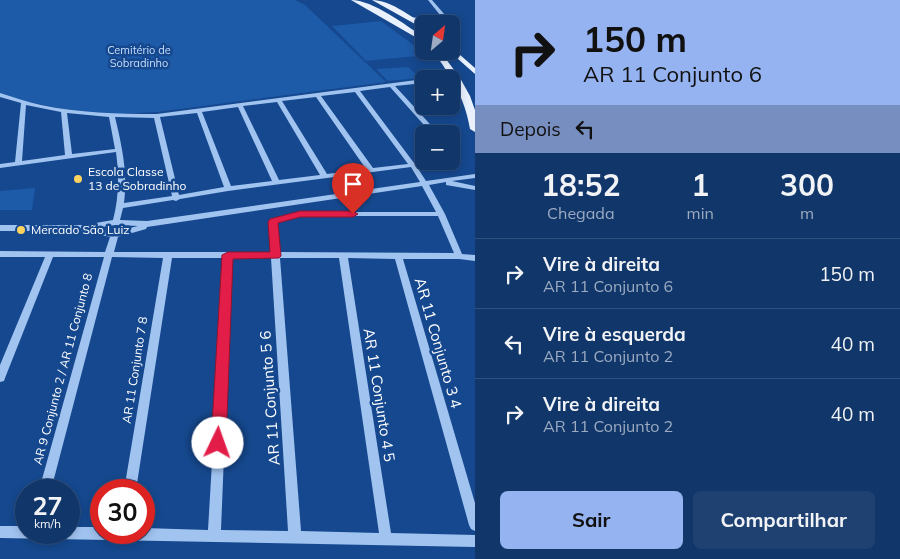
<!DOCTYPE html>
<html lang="pt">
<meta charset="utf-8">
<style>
body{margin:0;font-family:Mulish,sans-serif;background:#1e4172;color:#f1f3f6;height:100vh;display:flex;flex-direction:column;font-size:19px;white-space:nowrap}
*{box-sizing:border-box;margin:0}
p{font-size:16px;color:#9cabc1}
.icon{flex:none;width:28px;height:28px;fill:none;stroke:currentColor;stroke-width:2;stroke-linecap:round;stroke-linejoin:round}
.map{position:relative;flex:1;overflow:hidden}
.drawer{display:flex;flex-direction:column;background:#10366a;width:425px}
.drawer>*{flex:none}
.top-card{background:#95b2f1;color:#111;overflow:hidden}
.needle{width:32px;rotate:29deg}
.tools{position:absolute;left:415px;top:15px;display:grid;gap:10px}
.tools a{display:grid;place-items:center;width:45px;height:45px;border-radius:8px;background:#10366a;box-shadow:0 2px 8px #0003,0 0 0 1px #30507e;font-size:25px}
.speed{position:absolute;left:15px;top:479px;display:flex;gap:10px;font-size:25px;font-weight:700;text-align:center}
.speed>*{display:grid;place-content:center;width:65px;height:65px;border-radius:50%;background:#10366a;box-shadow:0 2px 8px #0003,0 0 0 1px #30507e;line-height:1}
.speed small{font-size:12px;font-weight:400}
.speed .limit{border:8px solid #d22;background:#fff;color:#111}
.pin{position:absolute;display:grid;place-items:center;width:42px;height:42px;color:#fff;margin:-51px -21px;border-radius:50% 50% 50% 0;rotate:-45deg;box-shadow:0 0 5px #0007}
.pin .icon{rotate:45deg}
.me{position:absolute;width:55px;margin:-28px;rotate:3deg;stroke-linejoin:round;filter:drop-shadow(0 0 4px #0008)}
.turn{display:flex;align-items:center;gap:18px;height:105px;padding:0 25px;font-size:22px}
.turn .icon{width:65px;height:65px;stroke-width:2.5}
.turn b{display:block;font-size:35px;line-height:42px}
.then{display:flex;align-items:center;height:48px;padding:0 25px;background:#0003;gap:10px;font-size:19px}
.eta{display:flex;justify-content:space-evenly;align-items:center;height:85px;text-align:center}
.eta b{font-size:30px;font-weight:700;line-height:35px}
.button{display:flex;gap:10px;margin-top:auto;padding:10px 25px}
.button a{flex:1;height:58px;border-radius:8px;background:#95b2f1;color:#111;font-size:20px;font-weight:700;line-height:58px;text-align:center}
.button a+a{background:#1e4172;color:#f1f3f6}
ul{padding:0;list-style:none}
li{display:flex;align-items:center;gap:15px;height:70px;padding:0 25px;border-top:1px solid #30507e}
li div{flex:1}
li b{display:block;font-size:19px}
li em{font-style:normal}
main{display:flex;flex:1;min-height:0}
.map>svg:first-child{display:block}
.green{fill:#1d5aa8}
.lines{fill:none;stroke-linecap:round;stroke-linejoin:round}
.minor{fill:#a0c3f0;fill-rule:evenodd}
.major{fill:#e9f1ff;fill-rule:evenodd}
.route{fill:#e11d48;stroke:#92132f}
.poi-dot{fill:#ffd35f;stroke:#15488e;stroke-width:2}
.labels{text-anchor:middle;stroke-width:5;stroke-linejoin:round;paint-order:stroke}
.far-park-label{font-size:11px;fill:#c7defb;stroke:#15488e}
.poi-label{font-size:12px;fill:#fff;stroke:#15488e;text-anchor:start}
.street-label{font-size:12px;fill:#fff;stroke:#15488e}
.near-street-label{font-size:15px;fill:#fff;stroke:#15488e}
</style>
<main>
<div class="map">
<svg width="475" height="559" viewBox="0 0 475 559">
<rect width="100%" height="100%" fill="#15488e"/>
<g class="green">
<path d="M0 0H295L305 5 386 82 157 112 115 114 70 110 27 102 0 93Z"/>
<path d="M381 21 427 55 366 61 332 26Z"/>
<path d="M408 67 420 78 388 81 376 69Z"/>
<path d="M35 188 32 210H0V191Z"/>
</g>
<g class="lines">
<g class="minor">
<path d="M428 0H432L445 15V17L430 21 408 19V18L410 17 430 19 440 15Z"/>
<path d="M424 79V83L395 86 439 134H432L390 87 360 91 414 163 447 161 444 163 417 167 426 181 475 174V178L452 181 475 186V190L446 185V182L429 185 445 214 462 254 475 255V261L459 259H403L475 503V531L471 529 469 525 395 259 348 258 391 533 475 535V547L0 538V526H26V532H69V527H101V532H144V528L208 530 224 258H172L136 490H124L163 258 112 257 51 490H39L104 257H53L5 378 4 381 0 382V365L45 257H0V251L105 252 110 237 83 231H0V225H84L113 220C119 198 119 175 116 152L0 168V164L15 162 21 103 0 97V93C14 97 27 102 41 105 79 113 118 114 157 114ZM355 92 408 164 373 168 321 96ZM316 97 366 169 327 174 282 101ZM277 102 320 175 279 180 243 106ZM26 105 61 112 65 155 22 161ZM238 107 272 181 231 186 202 112ZM67 113 109 117 115 149 72 154ZM197 113 224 187 179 195 160 117ZM115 117 154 118 172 196 124 203C128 174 122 146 115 117ZM411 167 420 182 147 221 120 220 123 208 173 200 176 201 180 199 228 191ZM422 186 436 212H300L270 219 269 221 271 252H114L118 237 146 229 147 227ZM300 216H438L454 253 279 252 277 222ZM116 225 138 226 114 232 95 228ZM232 258H271L288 531 221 530ZM280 258H339L379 533 301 531Z"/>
<path d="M451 148 453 149 459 158 451 162 448 161H451Z"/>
</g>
<g class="major">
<path d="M351 0C373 0 405 25 424 37V42Z"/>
<path d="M372 0C390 0 408 15 424 24V29Z"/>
<path d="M451 47 475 68V74L449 51H451Z"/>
<path d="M433 51H440L460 78 470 96 475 110V132L470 129C465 98 451 76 433 51Z"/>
</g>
</g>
<path class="route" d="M300 211H353L358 214 353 217H300L278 223 281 256 279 258 233 259 226 443 224 448 218 450 213 448 211 443 222 255 228 252H270L268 222 270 219Z"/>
<g class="poi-dot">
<circle cx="78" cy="179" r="5"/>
<circle cx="21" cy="230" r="5"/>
</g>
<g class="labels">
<g class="far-park-label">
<text x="139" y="54">Cemitério de<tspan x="139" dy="13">Sobradinho</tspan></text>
</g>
<g class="poi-label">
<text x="88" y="176">Escola Classe<tspan x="88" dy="14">13 de Sobradinho</tspan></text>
<text x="31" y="234">Mercado São Luiz</text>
</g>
<g class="street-label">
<text transform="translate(63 369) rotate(-75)" y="4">AR 9 Conjunto 2 / AR 11 Conjunto 8</text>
<text transform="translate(135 370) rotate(-81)" y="4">AR 11 Conjunto 7 8</text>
</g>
<g class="near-street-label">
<text transform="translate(438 343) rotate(74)" y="5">AR 11 Conjunto 3 4</text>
<text transform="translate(379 395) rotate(81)" y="5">AR 11 Conjunto 4 5</text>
<text transform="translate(270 398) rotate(-94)" y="5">AR 11 Conjunto 5 6</text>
</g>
</g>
</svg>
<div class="tools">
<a><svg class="needle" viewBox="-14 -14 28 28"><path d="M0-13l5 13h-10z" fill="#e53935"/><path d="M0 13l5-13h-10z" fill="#9cabc1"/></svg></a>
<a>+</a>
<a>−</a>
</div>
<div class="speed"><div>27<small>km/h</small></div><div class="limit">30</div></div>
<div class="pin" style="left:353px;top:214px;background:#d93025"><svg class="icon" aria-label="arrive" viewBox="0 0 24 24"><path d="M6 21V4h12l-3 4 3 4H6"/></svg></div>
<svg class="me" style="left:218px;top:443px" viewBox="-20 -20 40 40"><circle r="19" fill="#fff"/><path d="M0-13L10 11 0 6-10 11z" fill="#e11d48"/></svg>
</div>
<section class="drawer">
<div class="top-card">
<div class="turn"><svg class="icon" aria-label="right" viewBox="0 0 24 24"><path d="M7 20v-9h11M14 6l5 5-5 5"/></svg><div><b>150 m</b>AR 11 Conjunto 6</div></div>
<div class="then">Depois<svg class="icon" aria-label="left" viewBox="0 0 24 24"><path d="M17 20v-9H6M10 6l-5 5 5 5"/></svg></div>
</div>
<div class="eta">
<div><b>18:52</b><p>Chegada</p></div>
<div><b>1</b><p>min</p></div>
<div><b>300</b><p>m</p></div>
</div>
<ul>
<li><svg class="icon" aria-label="right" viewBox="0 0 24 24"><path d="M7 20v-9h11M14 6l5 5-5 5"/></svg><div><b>Vire à direita</b><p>AR 11 Conjunto 6</p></div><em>150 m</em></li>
<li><svg class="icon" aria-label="left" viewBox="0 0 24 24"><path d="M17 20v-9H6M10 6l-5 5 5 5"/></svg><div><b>Vire à esquerda</b><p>AR 11 Conjunto 2</p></div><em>40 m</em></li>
<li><svg class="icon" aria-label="right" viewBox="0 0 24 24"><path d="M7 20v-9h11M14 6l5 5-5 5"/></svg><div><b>Vire à direita</b><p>AR 11 Conjunto 2</p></div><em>40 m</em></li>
</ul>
<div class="button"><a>Sair</a><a>Compartilhar</a></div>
</section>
</main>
